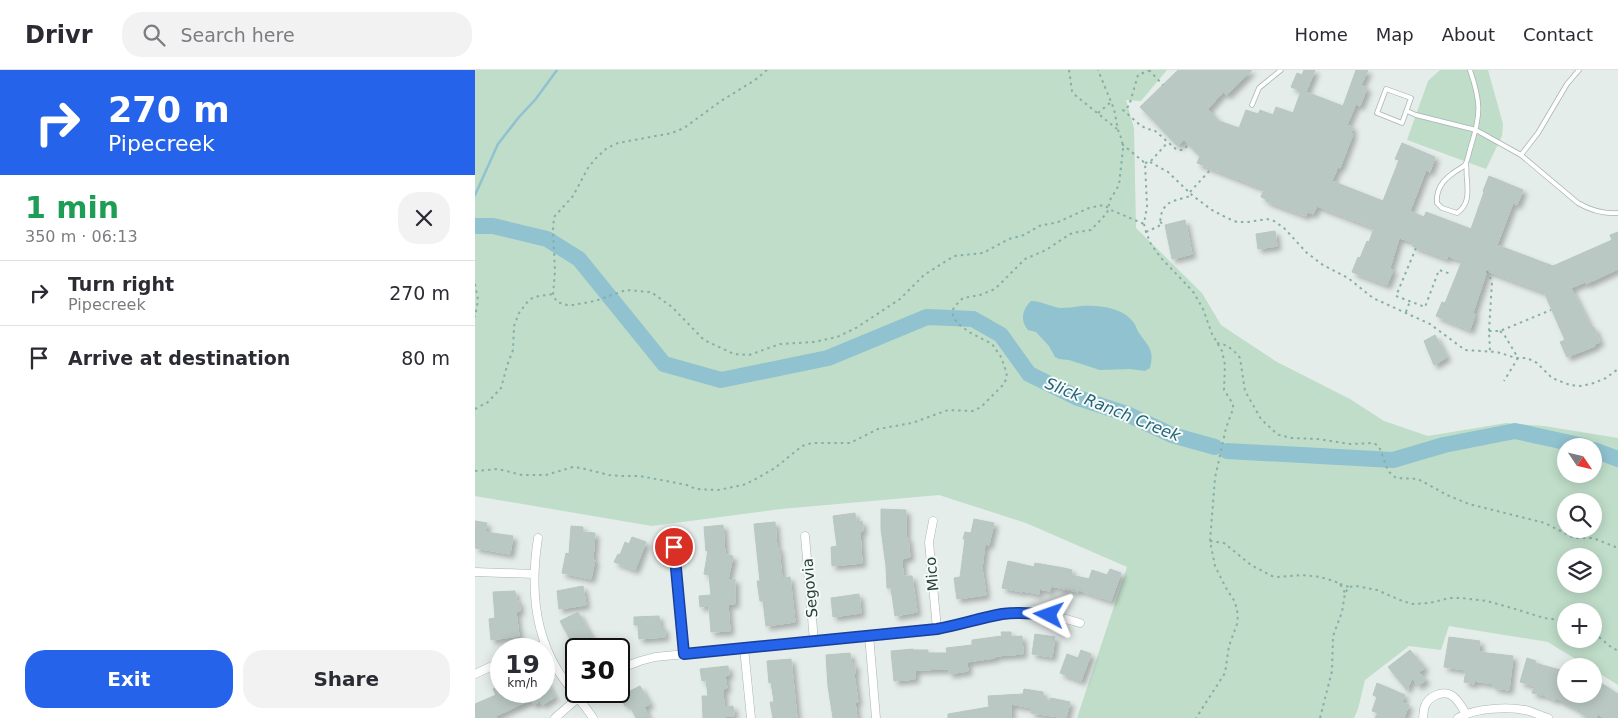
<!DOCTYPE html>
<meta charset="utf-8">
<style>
body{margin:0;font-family:"DejaVu Sans",sans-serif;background:#f2f2f3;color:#2b2b33;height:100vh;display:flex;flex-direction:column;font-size:19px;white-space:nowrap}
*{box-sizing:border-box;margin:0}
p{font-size:16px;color:#7c7c81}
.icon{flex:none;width:28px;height:28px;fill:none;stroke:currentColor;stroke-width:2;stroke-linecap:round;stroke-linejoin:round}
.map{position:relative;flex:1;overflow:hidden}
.side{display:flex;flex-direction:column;background:#fff;width:475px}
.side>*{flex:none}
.banner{background:#2563eb;color:#fff;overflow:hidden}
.needle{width:32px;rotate:125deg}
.controls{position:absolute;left:1082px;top:368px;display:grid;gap:10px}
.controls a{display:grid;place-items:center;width:45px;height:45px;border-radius:50%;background:#fff;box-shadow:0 2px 12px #0003;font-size:25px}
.speed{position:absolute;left:15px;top:568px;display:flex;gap:10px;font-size:25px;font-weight:700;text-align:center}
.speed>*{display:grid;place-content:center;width:65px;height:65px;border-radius:50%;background:#fff;box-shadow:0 2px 12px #0003;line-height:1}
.speed small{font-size:12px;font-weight:400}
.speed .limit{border:2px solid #111;border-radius:8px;background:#fff;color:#111}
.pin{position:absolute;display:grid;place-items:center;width:42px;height:42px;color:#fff;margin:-21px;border:2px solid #fff;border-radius:50%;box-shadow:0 1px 5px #0007}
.me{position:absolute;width:55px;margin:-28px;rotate:274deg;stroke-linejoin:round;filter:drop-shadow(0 0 4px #0008)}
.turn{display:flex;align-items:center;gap:18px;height:105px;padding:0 25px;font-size:22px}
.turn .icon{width:65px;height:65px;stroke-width:2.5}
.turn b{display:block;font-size:35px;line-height:42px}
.round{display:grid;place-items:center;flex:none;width:52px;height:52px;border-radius:20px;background:#f2f2f3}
.overview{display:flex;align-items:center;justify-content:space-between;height:85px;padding:0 25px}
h1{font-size:30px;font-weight:700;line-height:38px;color:#1e9e55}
.button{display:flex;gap:10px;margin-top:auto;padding:10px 25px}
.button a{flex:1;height:58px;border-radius:20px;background:#2563eb;color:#fff;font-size:20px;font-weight:700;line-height:58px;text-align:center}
.button a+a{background:#f2f2f3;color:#2b2b33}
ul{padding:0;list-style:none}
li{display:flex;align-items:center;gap:15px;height:65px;padding:0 25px;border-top:1px solid #e1e1e2}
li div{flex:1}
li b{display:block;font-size:19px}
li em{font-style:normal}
header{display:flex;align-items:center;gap:30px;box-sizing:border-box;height:70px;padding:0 25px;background:#fff;border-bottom:1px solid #e1e1e2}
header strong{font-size:24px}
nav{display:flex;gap:28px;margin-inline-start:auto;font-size:18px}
.search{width:350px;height:45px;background:#f2f2f3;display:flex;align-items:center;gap:12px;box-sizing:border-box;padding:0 18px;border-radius:20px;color:#7c7c81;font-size:19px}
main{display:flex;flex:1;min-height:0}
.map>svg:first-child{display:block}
.green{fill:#bfddc9;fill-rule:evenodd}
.water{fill:#90c2cf}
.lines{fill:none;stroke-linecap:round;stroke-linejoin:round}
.stream{stroke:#90c2cf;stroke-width:2.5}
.river{stroke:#90c2cf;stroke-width:16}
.building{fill:#bac8c3;stroke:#b8c7c1;filter:url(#shadow)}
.service-casing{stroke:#a8b5b1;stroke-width:5.5}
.minor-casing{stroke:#a8b5b1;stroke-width:9}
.path{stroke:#87afa5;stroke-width:2;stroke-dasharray:2.5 4;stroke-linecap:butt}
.service{stroke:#fff;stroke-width:4}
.minor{stroke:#fff;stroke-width:8}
.route-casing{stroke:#184099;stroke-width:12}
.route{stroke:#2563eb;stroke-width:9}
.labels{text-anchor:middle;stroke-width:4;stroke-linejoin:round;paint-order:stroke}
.street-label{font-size:15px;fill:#253f39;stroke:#f6faf8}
.water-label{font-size:16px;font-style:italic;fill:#216578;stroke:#f6faf8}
</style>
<header>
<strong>Drivr</strong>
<div class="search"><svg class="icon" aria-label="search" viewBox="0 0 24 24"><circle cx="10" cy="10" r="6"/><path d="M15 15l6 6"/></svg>Search here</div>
<nav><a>Home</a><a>Map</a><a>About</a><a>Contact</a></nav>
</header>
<main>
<section class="side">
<div class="banner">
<div class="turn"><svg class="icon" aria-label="right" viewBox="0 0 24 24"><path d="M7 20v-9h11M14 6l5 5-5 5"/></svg><div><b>270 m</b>Pipecreek</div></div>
</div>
<div class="overview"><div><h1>1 min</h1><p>350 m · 06:13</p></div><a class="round"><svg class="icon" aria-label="close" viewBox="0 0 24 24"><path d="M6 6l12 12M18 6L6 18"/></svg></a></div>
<ul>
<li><svg class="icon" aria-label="right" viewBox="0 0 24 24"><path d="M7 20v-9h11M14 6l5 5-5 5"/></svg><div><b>Turn right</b><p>Pipecreek</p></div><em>270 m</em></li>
<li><svg class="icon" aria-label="arrive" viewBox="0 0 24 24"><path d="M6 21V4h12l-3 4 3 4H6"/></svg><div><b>Arrive at destination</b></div><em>80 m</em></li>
</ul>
<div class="button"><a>Exit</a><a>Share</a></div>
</section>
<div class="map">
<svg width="1143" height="648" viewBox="0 0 1143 648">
<defs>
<filter id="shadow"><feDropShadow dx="4" dy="4" stdDeviation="2.5" flood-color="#0004"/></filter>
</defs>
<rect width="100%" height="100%" fill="#e5edea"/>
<g class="green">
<path d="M0 0H692L666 31 651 30 659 58 661 158 727 223 746 255 802 292 875 329 909 351 953 366 1031 353 1069 356 1143 368V615L1119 600V596H1112L1073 572 974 556 966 580 934 576 890 610 883 639 879 648H602L652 497 551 453 464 425 306 439 177 456 0 426ZM1091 376H1119V404H1091ZM1091 431H1119V459H1091ZM1091 486H1119V514H1091ZM1091 541H1119V569H1091Z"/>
<path d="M965 0H1013L1028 54 1027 66 1011 99 932 70 953 11Z"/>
</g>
<path class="water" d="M556 231C567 231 576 237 586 238 593 238 599 237 606 236 623 235 648 237 659 253 661 256 662 260 664 263 673 276 680 280 675 298L670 301 655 299 625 300 594 290 584 289 580 287 574 276 561 262 553 260C545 251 547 239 556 231Z"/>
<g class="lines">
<path class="stream" d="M0 125 23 74 44 47 60 30 82 0"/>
<g class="river">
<path d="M0 156H18L72 169 104 189 189 294 246 310 353 288 452 247 498 249 526 265 554 304 603 328 652 344 697 365 740 377"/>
<path d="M1119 380 1143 389"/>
<path d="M752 381 918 390 969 375 1040 361 1109 376"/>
</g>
</g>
<g class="building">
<path d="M703 0H777L752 25 748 22 733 39 744 51 764 58 771 40 783 44 785 40 798 45 801 37 818 43 826 21 816 17 822 3 827 5 829 0H840L831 22 868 36 881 0H893L886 15 892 18 885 36 881 34 872 55 878 57 876 63 878 64 865 98 863 97 857 111 908 131 924 90 920 89 927 73 960 87 955 102 951 100 935 141 949 147 951 142 996 159 1009 122 1008 121 1014 106 1048 120 1042 135 1038 133 1022 175 1078 196 1137 170 1135 165 1143 162V199L1111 214 1110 212 1096 218 1116 258 1119 257 1125 272 1120 274V276L1092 287 1085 272 1090 270 1069 222 1012 201 998 243 1000 244 995 260 961 246 967 232 970 233 987 191 973 186 972 189 937 176 939 172 924 168 915 198 918 200 912 215 877 202 883 187 885 188 892 171 894 172 899 158 842 136 838 144 832 142 831 146 791 131V129L786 127 789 119 722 93 725 86 709 70 703 76 665 37Z"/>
<path d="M710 150 717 184 697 189 690 155Z"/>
<path d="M800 161 802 176 783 179 781 164Z"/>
<path d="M960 265 972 287 959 295 949 271Z"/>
<path d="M406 439 431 440V469L433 468 435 487 427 489 428 506H437L442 542 420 546 416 518H412L411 496 406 459Z"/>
<path d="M380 443 381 452 387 451 388 461 385 462 387 493 357 496 356 477 362 476 358 446Z"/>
<path d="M499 449 519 453 514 475 510 474 507 498 511 525 482 529 479 508 485 507 490 469H488L490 462 496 463Z"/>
<path d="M0 451 12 453 10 462 38 466 35 484 0 478Z"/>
<path d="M300 452 302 478H304L307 508 315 507 320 552 291 556 288 531H285L282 511H285L279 454Z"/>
<path d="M248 455 250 485 258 486 253 510 260 509V534H253L255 561 236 562 234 536 225 537 224 526 236 525 234 505 229 504 233 480 231 481 229 457Z"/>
<path d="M96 456 108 457V462L120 463 118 489 120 490 116 509 87 503 91 483 94 484Z"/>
<path d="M157 467 171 472 160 500 139 492 143 484 145 485 150 472 154 474Z"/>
<path d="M533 491 559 497 560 493 589 498 597 500 596 505 614 509 617 500 632 505 635 499 646 503 636 531 604 520 603 522 576 516 575 521 564 519V524L547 521V522L527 518Z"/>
<path d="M108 516 111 535 84 539 82 521Z"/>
<path d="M40 521 41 531H44L45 541 41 542 44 566 16 570 14 549 20 548 18 522Z"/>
<path d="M384 524 386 543 358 547 356 528Z"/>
<path d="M103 542 119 572 123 569 129 579H109L102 568 96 571 85 551Z"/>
<path d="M184 546 185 558 189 557 190 567 164 569 163 555H159V547Z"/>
<path d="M526 562H536V567L547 566 548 584 520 586V588L492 592 493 601 474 604V599L440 600V609L419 611 416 581 438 579V580H453V583H472L471 578 497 575V570L527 566Z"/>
<path d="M560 564 580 567 577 587 557 584Z"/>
<path d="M974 567 1005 571 1004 582 1038 586 1034 620 1019 618V614L999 611V614L989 612 991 600 969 597Z"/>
<path d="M606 580 616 584 606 611 585 603 592 584 603 588Z"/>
<path d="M935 580 950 598 944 602 951 610 943 616 937 608 932 620 913 597Z"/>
<path d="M375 583 377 595 380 594V604H379L383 632H380L382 648H358L353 616 351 585Z"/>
<path d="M1052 588 1061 591 1060 593 1085 600 1086 598 1091 601V624H1119V614L1124 617 1126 613 1143 624V648H1129L1123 644 1121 648H1113L1103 641 1104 640 1081 628 1080 630 1067 624V625L1057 623 1059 616 1045 612Z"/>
<path d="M316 589 322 648H298L295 632H299L296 612 294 613 292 591Z"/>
<path d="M253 596 254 605 250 606 252 618 248 619 249 637 258 636 259 646 228 648 227 626H233L231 610 227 611 225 599Z"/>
<path d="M69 608 80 627 67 635 65 631 59 635 55 630 21 646 22 648H0V634L21 625 18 619 26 615V621H69Z"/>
<path d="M902 613 930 625 927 632 934 635 929 648H900L903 643 897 641 902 627 898 625Z"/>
<path d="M165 616 175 634 169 637 174 648H161L154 634 150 636 145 626Z"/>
<path d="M549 619 568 622V626L571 627V630L574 631 576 628 595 632 591 648 556 643 557 638 536 634V648H473V644L514 637 513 626 548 624Z"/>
</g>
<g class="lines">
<defs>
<g id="service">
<path d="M911 19 936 28 927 53 902 43Z"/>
<path d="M777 35 784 18 806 0"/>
<path d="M932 41 941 45 1001 60 1046 85 1063 63 1092 14 1104 0"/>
<path d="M1046 85 1103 133C1115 140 1128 144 1143 143"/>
<path d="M991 93C992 99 991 104 992 110 993 123 994 135 982 143L967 138 962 133C961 121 967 111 977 104 981 100 986 99 990 95 993 90 994 82 996 76 1006 44 1006 32 995 0"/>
</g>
<g id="minor">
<path d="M458 451 454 472 462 559"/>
<path d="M330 466 339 571"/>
<path d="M63 468C56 512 58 559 82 599 92 616 107 631 118 648"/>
<path d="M199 477 209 584"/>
<path d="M0 502 59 504"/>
<path d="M394 565 401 648"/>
<path d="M269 578 276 648"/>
<path d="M58 579 70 574"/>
<path d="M144 599 165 591 180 587 462 559C484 555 505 548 528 544 554 540 580 545 605 553"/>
<path d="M0 604 26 592"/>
<path d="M80 648 111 621"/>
<path d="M948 648C949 644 948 640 950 636 953 627 967 620 976 625 983 629 987 637 991 644"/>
<path d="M983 648C1000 638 1035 636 1054 641 1060 643 1066 646 1073 648"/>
</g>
</defs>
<use href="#service" class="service-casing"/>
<use href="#minor" class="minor-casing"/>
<g class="path">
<path d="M292 0 280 10 246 31 209 58 197 63 143 73 132 78 120 89 113 98 98 126 79 147 78 160 80 201 78 225 82 232 92 235H98L120 231 151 220 176 222 197 237 229 270 259 284 274 285 305 274 339 272 362 267 381 258 425 229 449 205 479 186 508 183 534 169 549 165 564 156 583 152 614 138 629 135 636 140 669 154"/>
<path d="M594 0 597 21 600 25 642 59"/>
<path d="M674 0 688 15"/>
<path d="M675 0 663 5 654 36 648 40 665 55 672 59 679 60 702 80H708L713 75"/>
<path d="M623 43 636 32"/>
<path d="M647 74 670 93 672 136 669 154 671 162 676 174 686 188 710 213 719 223 728 239 737 264 747 281 750 295 749 320 758 334V339L751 358 740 408 735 471 740 496 751 518 760 532 763 545 762 554 754 576 750 603 721 648"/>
<path d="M675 92 693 102 718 126 737 140 752 148 762 152H773L792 149 799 151 809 158 832 183 848 195 873 208 898 228 955 254 990 280 1022 282 1041 288H1052L1062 293 1077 308 1095 315 1106 316 1119 313 1131 308 1143 299"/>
<path d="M670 93 675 92 693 72"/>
<path d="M715 122 736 99"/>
<path d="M685 152 690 155"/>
<path d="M671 162 684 156C686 151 685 145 688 140 693 129 707 130 717 125"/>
<path d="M941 178 921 226 950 237 964 200 976 204"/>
<path d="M1012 201 1017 212 1014 261 1015 281"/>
<path d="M0 214 3 230 0 247"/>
<path d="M931 242 935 231"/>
<path d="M1014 261H1025L1076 240"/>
<path d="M1025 261 1030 266 1043 288 1029 311"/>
<path d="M742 273C752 274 759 280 765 288L770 321 786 349 800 362 804 365 817 368 843 369 875 374 898 373 902 375 905 379 913 401 921 408 943 409 972 425 994 434 1070 453 1099 468H1118L1143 478"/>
<path d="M0 339 13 332 26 318 32 296 38 280 39 256 44 243 53 231 59 227 78 224"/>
<path d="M0 401 23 399 47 405H71L98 397 106 398 134 405 145 406H165L212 415 221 419 243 420 268 415 277 411 300 398 327 376 337 373H375L403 359 437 353 473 340 498 341 506 337 529 314 532 307 531 301 526 287 517 274 494 262 482 253 477 243 479 237 488 228 505 225 520 219 550 189 571 180 595 164 603 162 616 160 632 143 635 130 644 115 648 79 647 70 643 60 639 39 623 0"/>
<path d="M735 471 749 473 776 495 797 506 803 507 827 505 845 507 859 511 865 514 870 523"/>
<path d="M865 514 874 517"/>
<path d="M1119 563 1136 577 1143 581"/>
<path d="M845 648 857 601 858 566 867 542 870 523 874 517 881 516 902 520 925 530 937 534 954 533 975 528H987L1012 531 1037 538 1069 548 1091 551"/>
</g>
<use href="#service" class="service"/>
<use href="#minor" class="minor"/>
</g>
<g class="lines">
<defs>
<path id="route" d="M199 477 209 584 462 559C484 555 505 548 527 544 542 542 558 543 574 545"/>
</defs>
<use href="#route" class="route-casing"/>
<use href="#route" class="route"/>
</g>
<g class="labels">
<g class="street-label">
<text transform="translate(457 504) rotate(-95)" y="5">Mico</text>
<text transform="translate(335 518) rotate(-95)" y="5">Segovia</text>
</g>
<g class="water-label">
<text transform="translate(638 339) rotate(22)" y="6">Slick Ranch Creek</text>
</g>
</g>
</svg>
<div class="controls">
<a><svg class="needle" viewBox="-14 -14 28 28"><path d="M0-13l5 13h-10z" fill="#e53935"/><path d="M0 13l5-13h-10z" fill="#7c7c81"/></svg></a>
<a><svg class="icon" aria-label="search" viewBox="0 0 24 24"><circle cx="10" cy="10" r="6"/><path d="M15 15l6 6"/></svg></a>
<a><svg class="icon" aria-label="layers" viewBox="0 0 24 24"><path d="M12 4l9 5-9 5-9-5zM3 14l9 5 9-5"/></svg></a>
<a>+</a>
<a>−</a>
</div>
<div class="speed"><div>19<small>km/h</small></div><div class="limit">30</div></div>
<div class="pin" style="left:199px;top:477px;background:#d93025"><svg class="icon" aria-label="arrive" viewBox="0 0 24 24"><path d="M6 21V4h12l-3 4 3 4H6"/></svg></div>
<svg class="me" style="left:574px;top:545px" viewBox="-20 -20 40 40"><path d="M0-17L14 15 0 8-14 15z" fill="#2563eb" stroke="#fff" stroke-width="4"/></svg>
</div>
</main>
